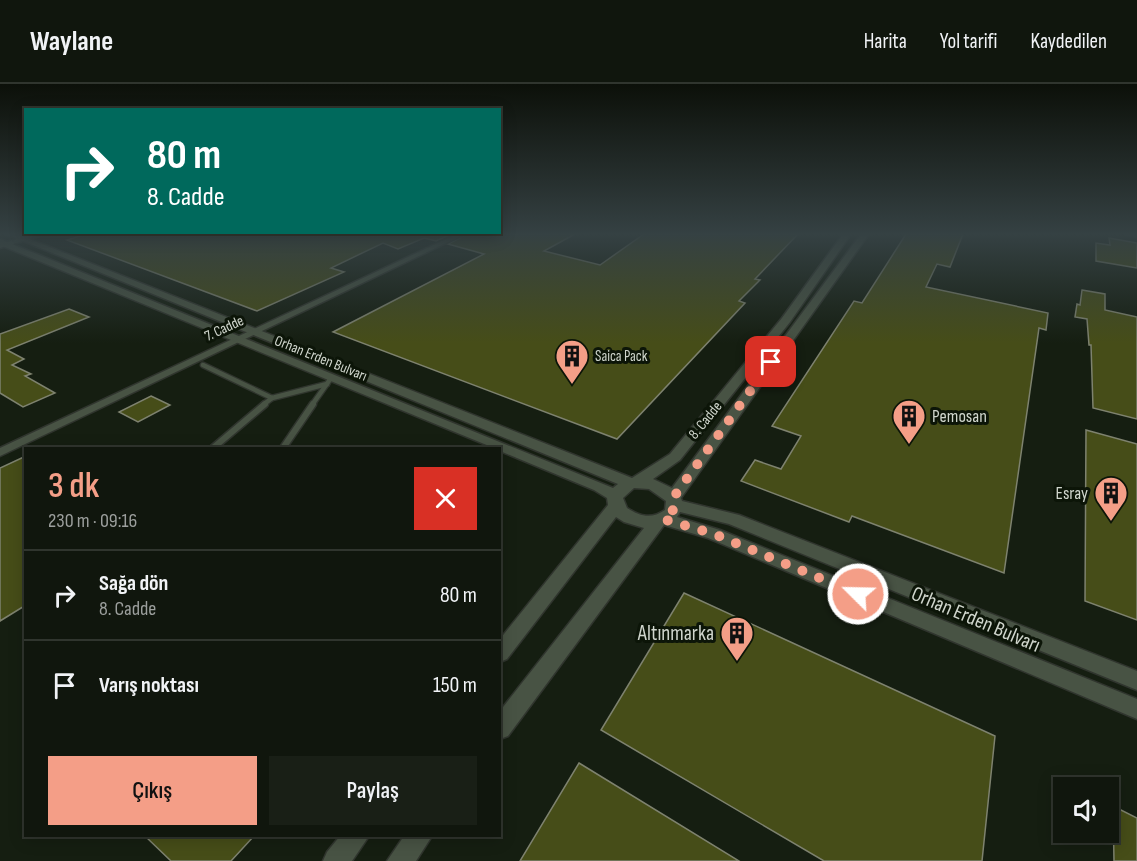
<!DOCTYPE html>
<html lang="tr">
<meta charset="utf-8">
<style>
body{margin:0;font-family:"Sofia Sans Condensed",sans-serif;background:#191f16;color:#f1f3f6;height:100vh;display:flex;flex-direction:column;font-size:22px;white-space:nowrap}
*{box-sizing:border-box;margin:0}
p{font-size:20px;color:#9c9f9d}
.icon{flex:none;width:33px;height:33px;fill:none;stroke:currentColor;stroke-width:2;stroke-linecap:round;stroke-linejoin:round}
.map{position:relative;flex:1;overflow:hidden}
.details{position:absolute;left:24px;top:363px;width:477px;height:390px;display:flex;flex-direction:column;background:#10160d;border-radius:0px;box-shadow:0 3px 15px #0003,0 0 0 2px #30352e}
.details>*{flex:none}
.hud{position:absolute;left:24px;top:24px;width:477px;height:126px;border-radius:0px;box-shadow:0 3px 15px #0003,0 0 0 2px #30352e;background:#00695c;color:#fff;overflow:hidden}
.fabs{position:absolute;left:1053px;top:693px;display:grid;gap:12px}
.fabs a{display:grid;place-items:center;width:66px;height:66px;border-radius:0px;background:#10160d;box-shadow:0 3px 15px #0003,0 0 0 2px #30352e;font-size:30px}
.pin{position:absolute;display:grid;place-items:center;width:51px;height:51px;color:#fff;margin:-26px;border-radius:12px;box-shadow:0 3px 9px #0006}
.me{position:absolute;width:66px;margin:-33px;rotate:293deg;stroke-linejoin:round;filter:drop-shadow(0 0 4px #0008)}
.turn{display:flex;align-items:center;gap:21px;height:126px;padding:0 24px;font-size:27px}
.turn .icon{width:78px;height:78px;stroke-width:2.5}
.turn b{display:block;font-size:42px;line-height:51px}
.round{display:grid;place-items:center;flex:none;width:63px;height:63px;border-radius:0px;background:#191f16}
.overview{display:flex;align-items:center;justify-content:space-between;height:102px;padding:0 24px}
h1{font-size:36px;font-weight:600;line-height:45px;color:#f49e87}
.action{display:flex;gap:12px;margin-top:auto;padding:12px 24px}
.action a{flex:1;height:69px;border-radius:0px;background:#f49e87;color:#111;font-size:24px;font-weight:600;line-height:69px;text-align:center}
.action a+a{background:#191f16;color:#f1f3f6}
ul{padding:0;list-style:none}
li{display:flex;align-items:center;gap:18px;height:90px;padding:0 24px;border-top:2px solid #30352e}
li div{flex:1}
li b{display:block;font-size:22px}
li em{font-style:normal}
header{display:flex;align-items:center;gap:36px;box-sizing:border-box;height:84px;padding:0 30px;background:#10160d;border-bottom:2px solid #30352e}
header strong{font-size:28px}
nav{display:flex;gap:33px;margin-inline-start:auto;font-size:21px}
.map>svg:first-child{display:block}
.building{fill:#464d18;stroke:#7e826f;stroke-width:1.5}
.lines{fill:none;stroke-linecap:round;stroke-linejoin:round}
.service-far1-casing{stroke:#30352e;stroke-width:7}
.service-casing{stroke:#30352e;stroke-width:9}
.minor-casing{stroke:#30352e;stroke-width:3}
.tertiary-casing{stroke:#30352e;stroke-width:3}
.service-far1{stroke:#485344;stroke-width:4.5}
.service{stroke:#485344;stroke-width:6}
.minor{fill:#485344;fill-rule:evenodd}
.tertiary{fill:#485344;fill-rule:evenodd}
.route{stroke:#f49e87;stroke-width:10;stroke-dasharray:0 18}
.labels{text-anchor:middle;stroke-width:6;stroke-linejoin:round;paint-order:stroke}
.far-street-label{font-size:15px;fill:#d0d6cd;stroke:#0c1508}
.far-poi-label{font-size:15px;fill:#d0d6cd;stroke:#0c1508;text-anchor:start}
.poi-label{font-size:18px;fill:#d0d6cd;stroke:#0c1508;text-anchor:start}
.near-street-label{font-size:21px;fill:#d0d6cd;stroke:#0c1508}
.near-poi-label{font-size:21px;fill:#d0d6cd;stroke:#0c1508;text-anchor:end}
</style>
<header>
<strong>Waylane</strong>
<nav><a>Harita</a><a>Yol tarifi</a><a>Kaydedilen</a></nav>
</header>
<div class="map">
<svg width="1137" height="777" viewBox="0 0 1137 777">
<rect width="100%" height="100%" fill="#151e11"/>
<g class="building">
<path d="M86 150H452L436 157 424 154 398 165 383 159 331 184 344 188 257 227 67 156Z"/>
<path d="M467 150H575L544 167 600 181 644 150H798L755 195 760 196 739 217 745 219 617 355 333 248 484 170 448 160Z"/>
<path d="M906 150H963L950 183 937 180 926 203 1048 229 1046 246 1039 244 1004 489 852 432 849 438 741 397 755 376 781 385 801 352 772 342 854 217 862 219Z"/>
<path d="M1109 154 1137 159V184L1096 177V159L1110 161Z"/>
<path d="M1082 206 1105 210V226L1137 233V335L1093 324 1091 261H1089L1087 235 1075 233 1077 220 1080 221Z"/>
<path d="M69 225 89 233 7 266 24 275 12 281 31 290 25 292 55 309 23 323 0 309V250Z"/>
<path d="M151 312 170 321 138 338 119 328Z"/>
<path d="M1086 346 1137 360V536L1085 517Z"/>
<path d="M26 372V521L0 537V384Z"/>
<path d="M684 509 995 652 982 777H824L601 646Z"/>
<path d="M579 679 739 777H520Z"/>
<path d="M1113 722 1137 734V777H1114Z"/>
<path d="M145 752H254L231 777H171Z"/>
</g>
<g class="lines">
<defs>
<g id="service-far1">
<path d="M203 281 272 314 327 300"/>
<path d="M263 321 272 314"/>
<path d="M312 321 331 294"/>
</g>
<g id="service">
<path d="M213 364 265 320"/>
<path d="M283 364 313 320"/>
</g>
<g id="minor">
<path d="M35 150H45L0 164V160Z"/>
<path d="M457 150H465L0 372V364Z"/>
<path d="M1125 150H1137V153Z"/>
</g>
<g id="tertiary">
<path d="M6 150H17L632 394 670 370 782 234 843 150H851L790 238 680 376 653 395 672 404 861 150H869L681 414 682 417 739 431 1137 587V606L729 440 680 428 677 433 720 446 1137 615V635L708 454 664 441 508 652 500 655V627L644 444 624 438 616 433 507 575 500 578V555L608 421 607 414 594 406 500 367V364H494L0 161V155L613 404 618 400ZM634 404 649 405 666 417 665 426C652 435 641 433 627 424L623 414Z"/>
<path d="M340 752H369L352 777H323L327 768Z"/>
<path d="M404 752H432L416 777H387Z"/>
</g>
</defs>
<use href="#service-far1" class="service-far1-casing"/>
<use href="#service" class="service-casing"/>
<use href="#minor" class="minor-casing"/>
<use href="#tertiary" class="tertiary-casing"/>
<use href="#service-far1" class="service-far1"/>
<use href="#service" class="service"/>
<use href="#minor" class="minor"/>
<use href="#tertiary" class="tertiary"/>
</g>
<linearGradient id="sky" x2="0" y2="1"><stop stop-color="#0c1009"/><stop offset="0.58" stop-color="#354143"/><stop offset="1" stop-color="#354143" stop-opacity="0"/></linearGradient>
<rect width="1137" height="259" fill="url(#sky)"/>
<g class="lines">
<path class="route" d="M771 278 673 414V426L663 435 714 450 858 510"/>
</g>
<defs>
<symbol id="building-pin" viewBox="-11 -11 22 30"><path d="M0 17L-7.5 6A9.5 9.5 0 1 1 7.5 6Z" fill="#f49e87" stroke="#0c1508"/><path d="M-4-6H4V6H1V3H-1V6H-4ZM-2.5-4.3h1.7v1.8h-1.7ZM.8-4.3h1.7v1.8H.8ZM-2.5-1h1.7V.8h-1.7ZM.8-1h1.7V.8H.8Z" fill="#111"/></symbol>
</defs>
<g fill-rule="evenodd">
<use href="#building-pin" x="553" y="253" width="38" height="52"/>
<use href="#building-pin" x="890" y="313" width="38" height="52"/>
<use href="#building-pin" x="1092" y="390" width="38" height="52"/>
<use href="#building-pin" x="718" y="530" width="38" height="52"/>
</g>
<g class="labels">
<g class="far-street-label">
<text transform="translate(224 244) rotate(-25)" y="5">7. Cadde</text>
<text transform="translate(321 274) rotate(22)" y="5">Orhan Erden Bulvarı</text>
<text transform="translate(705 336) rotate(-51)" y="5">8. Cadde</text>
</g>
<g class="far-poi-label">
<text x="595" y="277">Saica Pack</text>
</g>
<g class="poi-label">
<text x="932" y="338">Pemosan</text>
<text x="1088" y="415" text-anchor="end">Esray</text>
</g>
<g class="near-street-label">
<text transform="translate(976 535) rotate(23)" y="7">Orhan Erden Bulvarı</text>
</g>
<g class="near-poi-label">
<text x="714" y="556">Altınmarka</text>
</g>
</g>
</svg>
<div class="fabs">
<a><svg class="icon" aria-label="sound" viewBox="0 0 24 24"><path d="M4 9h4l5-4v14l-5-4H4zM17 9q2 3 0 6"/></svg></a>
</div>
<div class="pin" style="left:771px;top:278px;background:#d93025"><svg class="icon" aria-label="arrive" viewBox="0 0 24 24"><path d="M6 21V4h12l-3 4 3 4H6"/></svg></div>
<svg class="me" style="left:858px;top:510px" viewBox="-20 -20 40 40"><circle r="17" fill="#f49e87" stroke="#fff" stroke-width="3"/><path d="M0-11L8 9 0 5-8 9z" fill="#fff"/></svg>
<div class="hud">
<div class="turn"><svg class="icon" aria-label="right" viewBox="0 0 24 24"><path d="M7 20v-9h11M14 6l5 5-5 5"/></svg><div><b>80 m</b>8. Cadde</div></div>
</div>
<section class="details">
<div class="overview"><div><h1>3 dk</h1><p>230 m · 09:16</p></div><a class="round" style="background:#d93025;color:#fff"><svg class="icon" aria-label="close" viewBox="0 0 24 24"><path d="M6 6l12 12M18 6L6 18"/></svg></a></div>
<ul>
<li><svg class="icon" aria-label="right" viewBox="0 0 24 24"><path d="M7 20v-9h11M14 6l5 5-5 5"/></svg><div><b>Sağa dön</b><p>8. Cadde</p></div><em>80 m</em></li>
<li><svg class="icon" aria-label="arrive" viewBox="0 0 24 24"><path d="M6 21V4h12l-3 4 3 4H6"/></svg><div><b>Varış noktası</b></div><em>150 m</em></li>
</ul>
<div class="action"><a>Çıkış</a><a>Paylaş</a></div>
</section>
</div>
